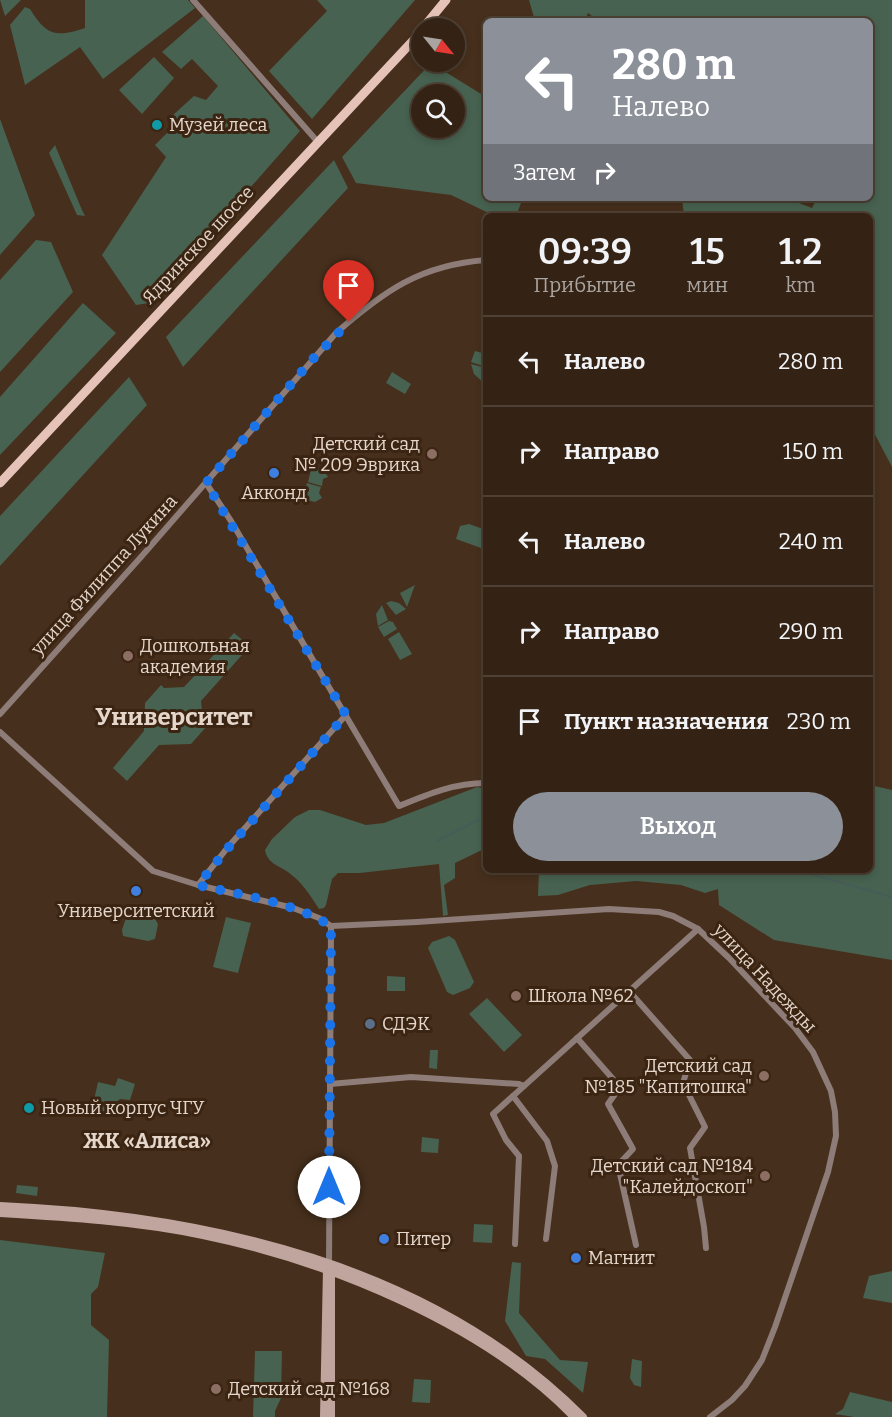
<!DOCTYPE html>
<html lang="ru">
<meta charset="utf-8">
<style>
body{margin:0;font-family:Bitter,serif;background:#3f2f22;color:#f1f3f6;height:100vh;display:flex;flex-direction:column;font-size:22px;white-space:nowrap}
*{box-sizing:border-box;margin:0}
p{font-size:20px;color:#a9a4a0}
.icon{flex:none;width:33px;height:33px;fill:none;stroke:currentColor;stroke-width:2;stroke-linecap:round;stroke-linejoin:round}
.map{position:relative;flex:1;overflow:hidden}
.sheet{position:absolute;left:483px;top:213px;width:390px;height:660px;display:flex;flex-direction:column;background:#342315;border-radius:9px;box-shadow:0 3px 9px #0003,0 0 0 2px #4e4034}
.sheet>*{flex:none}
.top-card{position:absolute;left:483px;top:18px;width:390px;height:183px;border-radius:9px;box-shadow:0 3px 9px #0003,0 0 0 2px #4e4034;background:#8c9099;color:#fff;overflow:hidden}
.needle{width:39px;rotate:120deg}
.controls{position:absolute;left:411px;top:18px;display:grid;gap:12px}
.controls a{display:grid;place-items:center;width:54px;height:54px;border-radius:50%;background:#342315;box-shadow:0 3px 9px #0003,0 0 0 2px #4e4034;font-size:30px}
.pin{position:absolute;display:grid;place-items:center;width:51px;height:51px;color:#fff;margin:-62px -26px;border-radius:50% 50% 50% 0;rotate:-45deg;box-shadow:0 0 6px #0007}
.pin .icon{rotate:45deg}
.me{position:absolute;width:66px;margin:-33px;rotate:0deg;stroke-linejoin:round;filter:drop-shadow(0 0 4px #0008)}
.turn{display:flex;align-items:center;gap:21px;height:126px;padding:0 30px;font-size:27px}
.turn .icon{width:78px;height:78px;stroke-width:2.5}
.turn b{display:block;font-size:42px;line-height:51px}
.then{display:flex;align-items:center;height:57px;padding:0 30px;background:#0003;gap:12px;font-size:22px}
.eta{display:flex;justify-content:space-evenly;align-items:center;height:102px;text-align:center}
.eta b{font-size:36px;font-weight:600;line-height:42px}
.action{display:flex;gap:12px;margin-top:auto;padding:12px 30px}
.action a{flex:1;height:69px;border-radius:36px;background:#8c9099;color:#fff;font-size:24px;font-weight:600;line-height:69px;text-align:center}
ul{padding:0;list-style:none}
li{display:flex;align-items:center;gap:18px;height:90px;padding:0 30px;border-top:2px solid #4e4034}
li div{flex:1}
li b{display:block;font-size:22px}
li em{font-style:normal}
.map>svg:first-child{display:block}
.green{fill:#476250;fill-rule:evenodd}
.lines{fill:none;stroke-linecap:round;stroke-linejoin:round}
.stream{stroke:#475c58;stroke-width:2}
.minor{stroke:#8d7c78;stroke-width:6}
.secondary{stroke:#bfa59d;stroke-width:8}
.primary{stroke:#e6c3b9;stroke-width:9}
.route{stroke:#1a73e8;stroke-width:10;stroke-dasharray:0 18}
.culture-dot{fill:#0f9aa8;stroke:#3b2512;stroke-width:2}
.education-dot{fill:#8d6e63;stroke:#3b2512;stroke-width:2}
.shop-dot{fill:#3f7fe0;stroke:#3b2512;stroke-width:2}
.service-dot{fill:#5c6f8a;stroke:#3b2512;stroke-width:2}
.labels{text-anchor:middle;stroke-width:6;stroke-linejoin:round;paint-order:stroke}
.poi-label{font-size:18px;fill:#e5d6cb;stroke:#3b2512;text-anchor:start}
.street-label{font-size:18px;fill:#e5d6cb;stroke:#3b2512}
.quarter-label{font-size:21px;font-weight:bold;fill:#e5d6cb;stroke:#3b2512}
.district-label{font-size:24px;font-weight:bold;fill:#e5d6cb;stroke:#3b2512}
</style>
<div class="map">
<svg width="892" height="1417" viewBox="0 0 892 1417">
<rect width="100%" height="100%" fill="#462f1c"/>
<g class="green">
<path d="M0 0H21L5 16Z"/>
<path d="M85 0H188L195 8 103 79 80 47 25 85 10 25 25 7 30 9C46 35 55 38 85 28Z"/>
<path d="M317 0H415L312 119 269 71 327 11Z"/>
<path d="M529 0H892V467L870 425V216H684L682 198H786L812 208 817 198H870V21H598L588 13 585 21H535Z"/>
<path d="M203 16 300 131 149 303 136 305 102 255 166 157 155 145 172 128 173 115 194 96 206 100 218 86 192 59 181 69 162 52Z"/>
<path d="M154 57 174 78 142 114 119 90Z"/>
<path d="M431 63 486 97V198H523L516 216H495L451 195 356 183 342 157ZM422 94H454V128H422Z"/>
<path d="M0 119 35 215 0 255Z"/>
<path d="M55 145 82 210 85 216 77 215 49 153Z"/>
<path d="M334 160 348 188 183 367 166 337Z"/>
<path d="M36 240 51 242 73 292 0 372V280Z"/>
<path d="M83 303 116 333 0 455V397Z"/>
<path d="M475 351 486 354V367L471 362Z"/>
<path d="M471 364 486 368 485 384 474 374Z"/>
<path d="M392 372 411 384 405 394 386 383Z"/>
<path d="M129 377 147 405 0 566V516Z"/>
<path d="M312 466 323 469 328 477 323 479 322 486 308 482Z"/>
<path d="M307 483 321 487 319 493 322 498 315 502 303 499Z"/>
<path d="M469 524 486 530V538H484L481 548 456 539 460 526Z"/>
<path d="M415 585 407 607 400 593Z"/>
<path d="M391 601 399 603 406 609 396 615 386 603Z"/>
<path d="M382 605 388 620 378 626 376 614Z"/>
<path d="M389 621 393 622 397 629 384 637 378 627Z"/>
<path d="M399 632 412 654 400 660 388 639Z"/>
<path d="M234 633 250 646 201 701 203 722 207 726 191 744 159 745 127 781 113 768 144 731 145 703 161 685 164 688 184 687Z"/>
<path d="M870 785 892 790V960L774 940 719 905 718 889 705 893 681 885 636 881 590 885 558 895 538 896 539 870H870Z"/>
<path d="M477 787 486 789V848L455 863V878L444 885 448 915 443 916 439 864 360 873H338L332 879 326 905 324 908 319 909C310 895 302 882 288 872 279 866 267 863 265 850L272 839 295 817 309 810H320L366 825 384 823Z"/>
<path d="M128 912 155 919 158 924 155 939 148 941 123 936 122 930Z"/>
<path d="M226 917 251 923 238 973 213 967Z"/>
<path d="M449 936 455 940 474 982 470 988 453 995 447 992 428 948 432 942Z"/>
<path d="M387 976 405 977V991H387Z"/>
<path d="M487 998 522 1035 504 1052 469 1014Z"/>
<path d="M430 1050H438L437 1069 429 1068Z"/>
<path d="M118 1078 135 1084 130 1100 120 1099 116 1102 113 1114 92 1109 98 1082 115 1086Z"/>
<path d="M422 1137 439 1139 438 1153 421 1152Z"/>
<path d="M17 1185 38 1187 37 1196 16 1193Z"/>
<path d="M474 1224 493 1225 492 1243 473 1242Z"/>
<path d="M0 1240 105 1253 98 1287 91 1294V1325L109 1340 107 1417H0Z"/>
<path d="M512 1262 521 1263 519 1313 560 1360 588 1362 583 1393 545 1359 526 1356 505 1321Z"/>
<path d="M892 1271V1303L863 1298 869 1276Z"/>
<path d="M255 1351H282L281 1398 275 1411V1417H253Z"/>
<path d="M632 1359 642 1361 641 1387 634 1385 630 1378Z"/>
<path d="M414 1379 431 1380 430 1403 412 1402Z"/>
<path d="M850 1392 892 1402V1417H854L835 1414 843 1409Z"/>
</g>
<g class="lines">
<g class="stream">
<path d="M437 841 486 816"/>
<path d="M796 870 892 897"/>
</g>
<g class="minor">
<path d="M193 0 317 141"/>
<path d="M206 483 231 521 399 806C428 794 454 783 486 783"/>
<path d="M0 714 141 557 336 333C384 291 420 265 486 260"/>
<path d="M0 732 153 871 198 885 293 908 319 918 331 926"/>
<path d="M198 885 228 847 346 715"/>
<path d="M331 926 417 922 609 909 659 912 673 916 698 929 729 958 795 1028 813 1052 831 1091 835 1112 836 1136 828 1172 775 1327 762 1360 745 1386 732 1400 710 1417"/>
<path d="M629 991 690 1060 683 1083 705 1127 690 1148 704 1227 706 1248"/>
<path d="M577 1038 620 1087 608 1104 633 1149 618 1165 636 1245"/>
<path d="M330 1084 411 1077 519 1084 524 1086"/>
<path d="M513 1096 547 1141 555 1166 546 1239"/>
<path d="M515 1244 519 1156 506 1140 493 1114 698 929"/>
<path d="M329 1264 331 926"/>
</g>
<g class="secondary">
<path d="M0 1206C207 1215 432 1265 583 1417"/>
<path d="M0 1213C68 1217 136 1221 203 1235 329 1261 484 1324 574 1417"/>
<path d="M324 1417 327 1268"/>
<path d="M331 1417V1270"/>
</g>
<g class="primary">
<path d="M423 28 446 0"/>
<path d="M0 483 422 31"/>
</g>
</g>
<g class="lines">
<path class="route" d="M329 1187 331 926C291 901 242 896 198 885L228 848 346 715 206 483 311 361 349 322"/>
</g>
<g class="culture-dot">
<circle cx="157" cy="125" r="6"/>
<circle cx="29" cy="1108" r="6"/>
</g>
<g class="education-dot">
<circle cx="432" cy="454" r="6"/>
<circle cx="128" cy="656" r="6"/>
<circle cx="516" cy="996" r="6"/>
<circle cx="764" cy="1076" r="6"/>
<circle cx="765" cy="1176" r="6"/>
<circle cx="216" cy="1389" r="6"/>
</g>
<g class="shop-dot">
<circle cx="274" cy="473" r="6"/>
<circle cx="136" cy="891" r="6"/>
<circle cx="384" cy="1239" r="6"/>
<circle cx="576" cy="1258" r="6"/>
</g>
<circle class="service-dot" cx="370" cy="1024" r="6"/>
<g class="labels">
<g class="poi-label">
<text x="169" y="131">Музей леса</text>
<text x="420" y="450" text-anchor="end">Детский сад<tspan x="420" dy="21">№ 209 Эврика</tspan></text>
<text x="274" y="499" text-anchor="middle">Акконд</text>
<text x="140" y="652">Дошкольная<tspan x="140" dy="21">академия</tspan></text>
<text x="136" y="917" text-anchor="middle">Университетский</text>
<text x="528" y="1002">Школа №62</text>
<text x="382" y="1030">СДЭК</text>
<text x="752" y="1072" text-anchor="end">Детский сад<tspan x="752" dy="21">№185 "Капитошка"</tspan></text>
<text x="41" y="1114">Новый корпус ЧГУ</text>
<text x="753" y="1172" text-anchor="end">Детский сад №184<tspan x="753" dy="21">"Калейдоскоп"</tspan></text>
<text x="396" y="1245">Питер</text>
<text x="588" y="1264">Магнит</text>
<text x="228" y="1395">Детский сад №168</text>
</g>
<g class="street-label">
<text transform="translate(198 245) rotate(-47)" y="6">Ядринское шоссе</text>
<text transform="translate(104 575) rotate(-48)" y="6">улица Филиппа Лукина</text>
<text transform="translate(765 978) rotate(47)" y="6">улица Надежды</text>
</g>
<g class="quarter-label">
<text x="147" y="1148">ЖК «Алиса»</text>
</g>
<g class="district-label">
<text x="174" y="725">Университет</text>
</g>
</g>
</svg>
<div class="controls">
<a><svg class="needle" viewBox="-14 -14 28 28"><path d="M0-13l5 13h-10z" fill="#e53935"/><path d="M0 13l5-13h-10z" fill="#a9a4a0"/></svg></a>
<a><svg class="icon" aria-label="search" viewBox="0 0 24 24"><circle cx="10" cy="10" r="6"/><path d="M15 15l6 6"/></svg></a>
</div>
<div class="pin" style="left:349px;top:322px;background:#d93025"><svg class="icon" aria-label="arrive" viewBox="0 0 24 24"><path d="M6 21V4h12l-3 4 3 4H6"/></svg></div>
<svg class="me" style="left:329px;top:1187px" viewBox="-20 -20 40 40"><circle r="19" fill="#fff"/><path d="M0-13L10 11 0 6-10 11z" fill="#1a73e8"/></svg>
<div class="top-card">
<div class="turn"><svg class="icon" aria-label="left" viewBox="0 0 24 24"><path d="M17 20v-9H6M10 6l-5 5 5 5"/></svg><div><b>280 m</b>Налево</div></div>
<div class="then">Затем<svg class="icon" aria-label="right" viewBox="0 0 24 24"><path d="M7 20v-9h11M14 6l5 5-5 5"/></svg></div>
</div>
<section class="sheet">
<div class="eta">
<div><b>09:39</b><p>Прибытие</p></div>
<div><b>15</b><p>мин</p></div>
<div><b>1.2</b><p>km</p></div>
</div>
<ul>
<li><svg class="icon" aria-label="left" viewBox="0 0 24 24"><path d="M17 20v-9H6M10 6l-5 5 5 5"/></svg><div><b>Налево</b></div><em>280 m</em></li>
<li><svg class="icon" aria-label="right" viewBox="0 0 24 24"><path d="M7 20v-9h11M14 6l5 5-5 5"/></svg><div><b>Направо</b></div><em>150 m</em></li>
<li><svg class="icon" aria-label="left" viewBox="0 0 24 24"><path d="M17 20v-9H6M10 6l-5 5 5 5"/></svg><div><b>Налево</b></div><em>240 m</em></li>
<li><svg class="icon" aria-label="right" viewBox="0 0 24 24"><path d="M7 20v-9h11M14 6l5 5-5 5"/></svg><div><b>Направо</b></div><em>290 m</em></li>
<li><svg class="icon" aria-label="arrive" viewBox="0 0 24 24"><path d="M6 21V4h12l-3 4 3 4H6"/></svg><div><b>Пункт назначения</b></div><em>230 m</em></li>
</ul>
<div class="action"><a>Выход</a></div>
</section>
</div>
